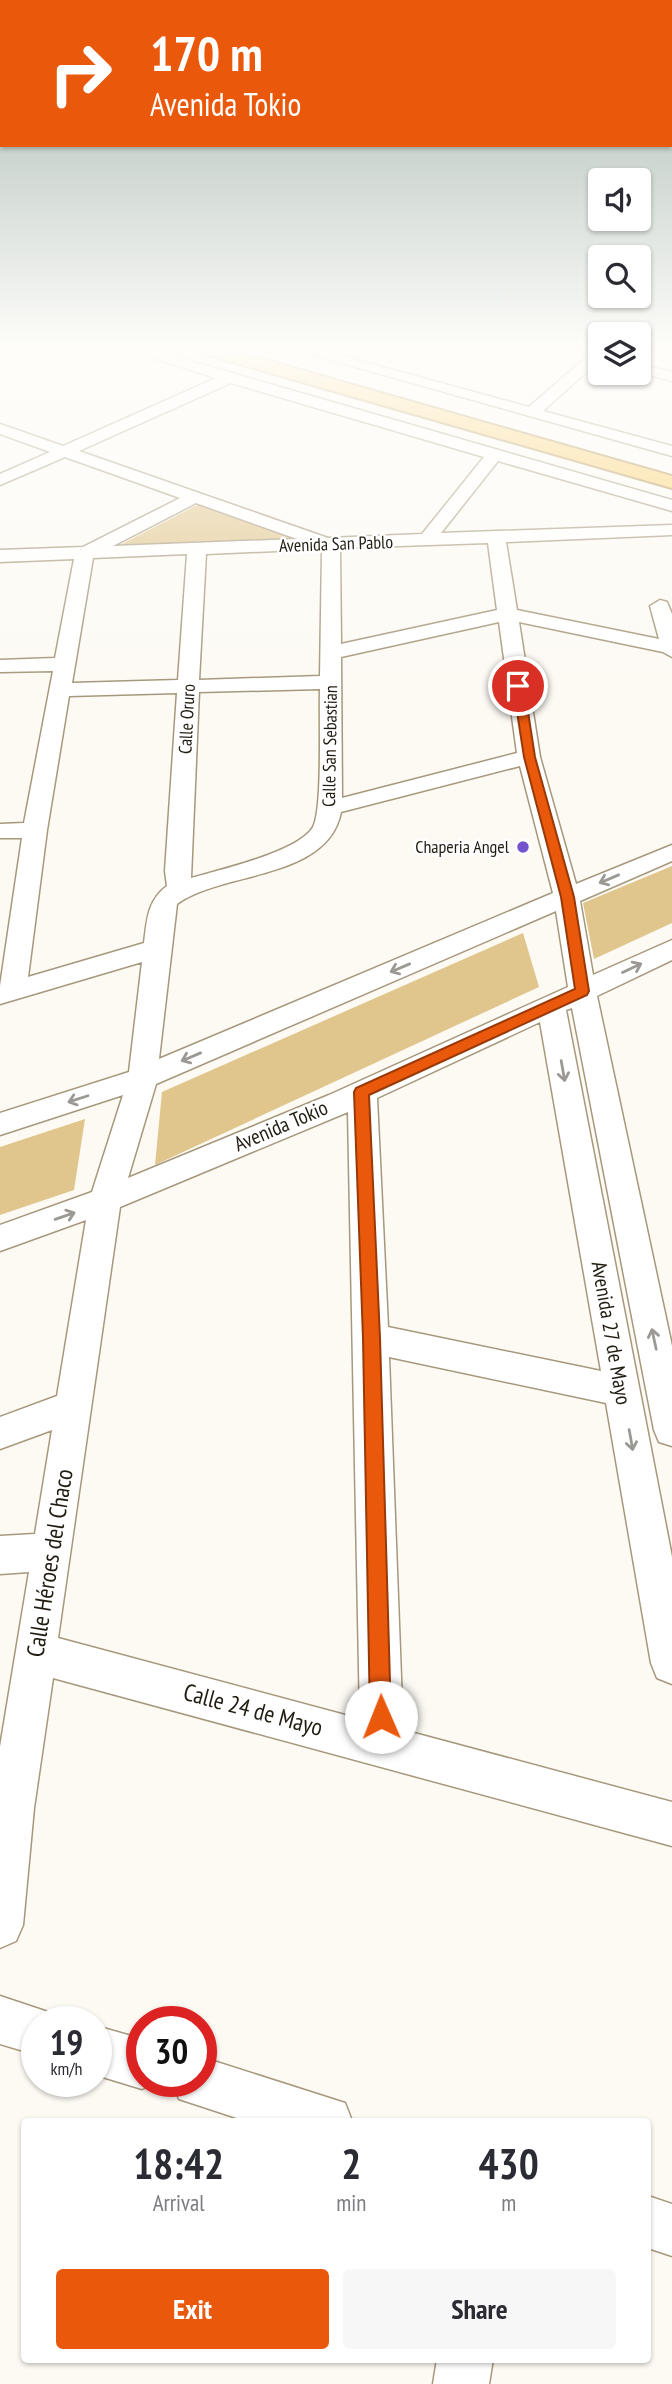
<!DOCTYPE html>
<meta charset="utf-8">
<style>
body{margin:0;font-family:"PT Sans Narrow",sans-serif;background:#f7f7f7;color:#2b2b33;height:100vh;display:flex;flex-direction:column;font-size:26px;white-space:nowrap}
*{box-sizing:border-box;margin:0}
p{font-size:23px;color:#7c7c81}
.icon{flex:none;width:38px;height:38px;fill:none;stroke:currentColor;stroke-width:2;stroke-linecap:round;stroke-linejoin:round}
.map{position:relative;flex:1;overflow:hidden}
.details{position:absolute;left:21px;top:2118px;width:630px;height:245px;display:flex;flex-direction:column;background:#fff;border-radius:7px;box-shadow:0 2px 5px #0004}
.details>*{flex:none}
.top-card{position:absolute;left:0px;top:0px;width:672px;height:147px;box-shadow:0 2px 5px #0004;background:#ea580c;color:#fff;overflow:hidden}
.controls{position:absolute;left:588px;top:168px;display:grid;gap:14px}
.controls a{display:grid;place-items:center;width:63px;height:63px;border-radius:7px;background:#fff;box-shadow:0 2px 5px #0004;font-size:35px}
.speed{position:absolute;left:21px;top:2006px;display:flex;gap:14px;font-size:35px;font-weight:700;text-align:center}
.speed>*{display:grid;place-content:center;width:91px;height:91px;border-radius:50%;background:#fff;box-shadow:0 2px 5px #0004;line-height:1}
.speed small{font-size:18px;font-weight:400}
.speed .limit{border:10px solid #d22;background:#fff;color:#111}
.pin{position:absolute;display:grid;place-items:center;width:60px;height:60px;color:#fff;margin:-30px;border:4px solid #fff;border-radius:50%;box-shadow:0 2px 7px #0007}
.me{position:absolute;width:77px;margin:-38px;rotate:359deg;stroke-linejoin:round;filter:drop-shadow(0 0 5px #0008)}
.turn{display:flex;align-items:center;gap:24px;height:147px;padding:0 35px;font-size:32px}
.turn .icon{width:91px;height:91px;stroke-width:2.5}
.turn b{display:block;font-size:49px;line-height:60px}
.eta{display:flex;justify-content:space-evenly;align-items:center;height:119px;text-align:center}
.eta b{font-size:42px;font-weight:700;line-height:49px}
.action{display:flex;gap:14px;margin-top:auto;padding:14px 35px}
.action a{flex:1;height:80px;border-radius:7px;background:#ea580c;color:#fff;font-size:28px;font-weight:700;line-height:80px;text-align:center}
.action a+a{background:#f7f7f7;color:#2b2b33}
.map>svg:first-child{display:block}
.green{fill:#e0c58c}
.lines{fill:none;stroke-linecap:round;stroke-linejoin:round}
.minor-casing{stroke:#a6987c;stroke-width:3}
.highway-casing{stroke:#ae8e46;stroke-width:4}
.minor{fill:#fff;fill-rule:evenodd}
.highway{fill:#facc62;fill-rule:evenodd}
.oneway{stroke:#9b9994}
.route{fill:#ea580c;stroke:#983908;stroke-width:2}
.poi-dot{fill:#7452cb;stroke:#fff;stroke-width:2.5}
.labels{text-anchor:middle;stroke-width:5;stroke-linejoin:round;paint-order:stroke}
.far-street-label{font-size:18px;fill:#211c11;stroke:#fff}
.far-poi-label{font-size:18px;fill:#211c11;stroke:#fff;text-anchor:end}
.street-label{font-size:21px;fill:#211c11;stroke:#fff}
.near-street-label{font-size:24px;fill:#211c11;stroke:#fff}
</style>
<div class="map">
<svg width="672" height="2384" viewBox="0 0 672 2384">
<rect width="100%" height="100%" fill="#fdfaf4"/>
<g class="green">
<path d="M201 503 302 539 120 545Z"/>
<path d="M672 866V923L594 959 583 903Z"/>
<path d="M523 933 539 987 155 1165 162 1092Z"/>
<path d="M85 1119 74 1190 0 1215V1147Z"/>
</g>
<g class="lines">
<defs>
<g id="minor">
<path d="M128 350H152L672 500V511L498 461 441 533 672 525V535L506 542 517 610 659 639 650 606 660 600 667 602 672 614V657L663 652 519 622 540 757 576 884 672 845V861L580 901 593 975 672 940V960L597 996 672 1346V1446L659 1442 654 1430 572 1008 566 1010 672 1557V1684L657 1678 651 1663 606 1403 389 1357 403 1730 672 1802V1846L53 1678 34 1808 23 1925 16 1941 0 1948V1747L29 1572 0 1574V1536L35 1534 52 1430 0 1449V1417L57 1396 86 1220 0 1251V1225L92 1192 123 1095 0 1135V1113L129 1072 142 962 0 1004V986L22 838H0V824L24 823 53 671 0 672V660L55 658 74 559 0 562V550L83 547 180 498 65 457 0 485V474L50 452 0 434V424L63 446 216 378ZM231 383 484 457 422 534 328 538 79 451ZM196 503 297 539 113 546ZM488 543 497 610 341 644 340 548ZM322 549 320 676 199 680 206 554ZM187 554 178 680 72 683 93 558ZM499 622 517 753 342 798 341 657ZM320 689C319 715 323 809 313 827 299 852 218 870 191 878L199 692ZM177 693 165 871 167 886C147 901 147 920 144 943L28 977 47 830 69 696ZM520 766 553 893 159 1059 177 904C222 871 328 880 341 812ZM556 911 568 987 329 1095 128 1178 156 1084ZM540 1022 601 1371 388 1327 377 1098ZM348 1112 360 1719 58 1638 120 1207Z"/>
<path d="M295 350H320L529 407 591 353H600V360L543 411 672 446V456Z"/>
<path d="M639 364 672 372V381L639 372Z"/>
<path d="M0 1996 54 2014 57 2021H37V2055L0 2044Z"/>
<path d="M96 2026 142 2039V2081H159L142 2089 96 2075Z"/>
<path d="M201 2057 345 2103 352 2121H246L179 2099 172 2081H201Z"/>
<path d="M648 2196 672 2204V2256L648 2248Z"/>
<path d="M437 2359H493L489 2384H433Z"/>
</g>
<path id="highway" d="M202 350H231L672 476V488L204 354Z"/>
</defs>
<use href="#minor" class="minor-casing"/>
<use href="#highway" class="highway-casing"/>
<use href="#minor" class="minor"/>
<use href="#highway" class="highway"/>
</g>
<defs><path id="oneway-shaft" d="M-6 0H5M1.5-3L5.5 0L1.5 3" fill="none" stroke-width="1.6" stroke-linecap="round" stroke-linejoin="round" transform="scale(1.75)"/></defs>
<g class="oneway">
<use href="#oneway-shaft" transform="translate(609 879) rotate(157)"/>
<use href="#oneway-shaft" transform="translate(400 968) rotate(157)"/>
<use href="#oneway-shaft" transform="translate(632 968) rotate(-25)"/>
<use href="#oneway-shaft" transform="translate(191 1057) rotate(157)"/>
<use href="#oneway-shaft" transform="translate(563 1071) rotate(80)"/>
<use href="#oneway-shaft" transform="translate(78 1099) rotate(162)"/>
<use href="#oneway-shaft" transform="translate(65 1216) rotate(-19)"/>
<use href="#oneway-shaft" transform="translate(654 1339) rotate(-102)"/>
<use href="#oneway-shaft" transform="translate(631 1440) rotate(80)"/>
</g>
<linearGradient id="sky" x2="0" y2="1"><stop stop-color="#a5b6af"/><stop offset="0.51" stop-color="#fefdfa"/><stop offset="1" stop-color="#fefdfa" stop-opacity="0"/></linearGradient>
<rect width="672" height="684" fill="url(#sky)"/>
<path class="route" d="M518 683 524 686 535 757 574 897 589 991 587 995 369 1095 380 1338 391 1717 388 1725 381 1728 373 1725 370 1717 363 1338 354 1092 356 1088 575 989 561 897 524 757 513 686Z"/>
<circle class="poi-dot" cx="523" cy="847" r="7"/>
<g class="labels">
<g class="far-street-label">
<text transform="translate(336 544) rotate(-2)" y="6">Avenida San Pablo</text>
<text transform="translate(187 719) rotate(-87)" y="6">Calle Oruro</text>
<text transform="translate(330 746) rotate(-89)" y="6">Calle San Sebastian</text>
</g>
<g class="far-poi-label">
<text x="509" y="853">Chaperia Angel</text>
</g>
<g class="street-label">
<text transform="translate(281 1126) rotate(-23)" y="7">Avenida Tokio</text>
<text transform="translate(611 1333) rotate(80)" y="7">Avenida 27 de Mayo</text>
</g>
<g class="near-street-label">
<text transform="translate(50 1563) rotate(-81)" y="8">Calle Héroes del Chaco</text>
<text transform="translate(253 1710) rotate(15)" y="8">Calle 24 de Mayo</text>
</g>
</g>
</svg>
<div class="controls">
<a><svg class="icon" aria-label="sound" viewBox="0 0 24 24"><path d="M4 9h4l5-4v14l-5-4H4zM17 9q2 3 0 6"/></svg></a>
<a><svg class="icon" aria-label="search" viewBox="0 0 24 24"><circle cx="10" cy="10" r="6"/><path d="M15 15l6 6"/></svg></a>
<a><svg class="icon" aria-label="layers" viewBox="0 0 24 24"><path d="M12 4l9 5-9 5-9-5zM3 14l9 5 9-5"/></svg></a>
</div>
<div class="speed"><div>19<small>km/h</small></div><div class="limit">30</div></div>
<div class="pin" style="left:518px;top:686px;background:#d93025"><svg class="icon" aria-label="arrive" viewBox="0 0 24 24"><path d="M6 21V4h12l-3 4 3 4H6"/></svg></div>
<svg class="me" style="left:381px;top:1717px" viewBox="-20 -20 40 40"><circle r="19" fill="#fff"/><path d="M0-13L10 11 0 6-10 11z" fill="#ea580c"/></svg>
<div class="top-card">
<div class="turn"><svg class="icon" aria-label="right" viewBox="0 0 24 24"><path d="M7 20v-9h11M14 6l5 5-5 5"/></svg><div><b>170 m</b>Avenida Tokio</div></div>
</div>
<section class="details">
<div class="eta">
<div><b>18:42</b><p>Arrival</p></div>
<div><b>2</b><p>min</p></div>
<div><b>430</b><p>m</p></div>
</div>
<div class="action"><a>Exit</a><a>Share</a></div>
</section>
</div>
